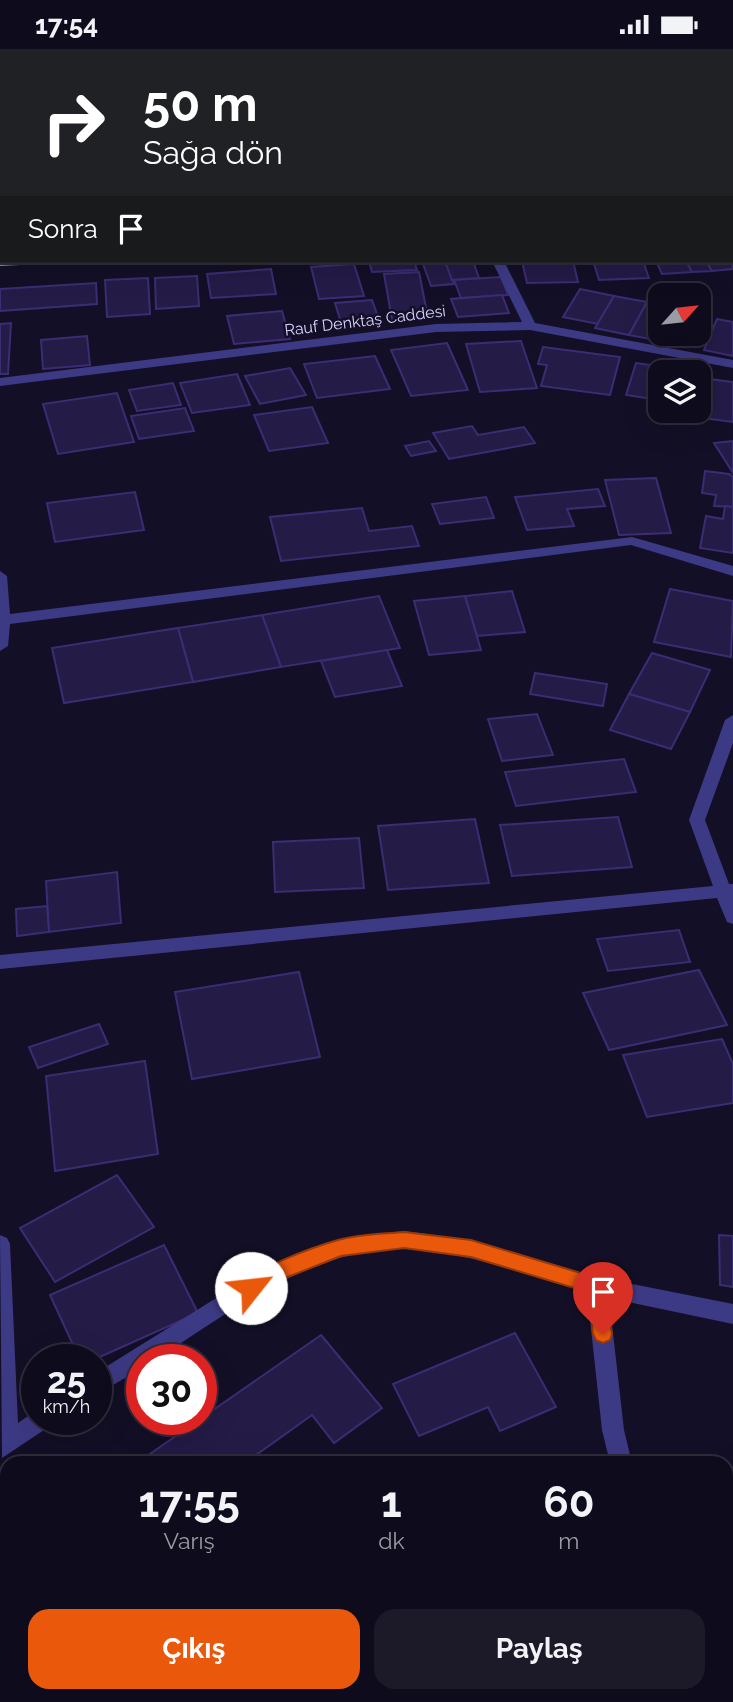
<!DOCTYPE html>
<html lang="tr">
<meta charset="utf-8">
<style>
body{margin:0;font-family:Raleway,sans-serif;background:#1c1929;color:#f1f3f6;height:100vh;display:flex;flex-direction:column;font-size:26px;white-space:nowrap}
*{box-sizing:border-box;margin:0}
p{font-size:23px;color:#9b9ba3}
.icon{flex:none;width:38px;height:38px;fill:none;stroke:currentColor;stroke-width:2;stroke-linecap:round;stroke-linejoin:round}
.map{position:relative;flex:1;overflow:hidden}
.details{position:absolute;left:0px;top:1407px;width:733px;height:247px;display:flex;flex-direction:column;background:#0e0b1c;border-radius:21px 21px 0 0;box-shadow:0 7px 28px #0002,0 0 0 2px #2e2b3b}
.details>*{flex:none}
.guide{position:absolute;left:0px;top:0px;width:733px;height:214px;box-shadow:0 7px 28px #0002,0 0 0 2px #2e2b3b;background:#202124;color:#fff;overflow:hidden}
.needle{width:46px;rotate:63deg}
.fabs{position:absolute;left:648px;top:234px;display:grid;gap:14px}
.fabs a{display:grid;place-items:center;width:63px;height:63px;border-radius:14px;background:#0e0b1c;box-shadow:0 7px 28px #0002,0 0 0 2px #2e2b3b;font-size:35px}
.speed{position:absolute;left:21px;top:1295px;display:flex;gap:14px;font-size:35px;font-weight:700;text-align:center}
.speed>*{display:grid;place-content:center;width:91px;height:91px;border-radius:50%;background:#0e0b1c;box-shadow:0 7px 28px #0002,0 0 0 2px #2e2b3b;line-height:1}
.speed small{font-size:18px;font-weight:400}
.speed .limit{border:10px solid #d22;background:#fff;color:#111}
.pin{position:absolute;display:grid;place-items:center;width:60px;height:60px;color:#fff;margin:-72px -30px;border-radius:50% 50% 50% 0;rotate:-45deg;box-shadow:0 0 7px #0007}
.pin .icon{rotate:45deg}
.me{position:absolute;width:77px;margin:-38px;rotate:61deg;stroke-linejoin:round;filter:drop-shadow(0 0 5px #0008)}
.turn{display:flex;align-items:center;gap:24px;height:147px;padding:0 28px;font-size:32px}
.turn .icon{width:91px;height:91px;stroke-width:2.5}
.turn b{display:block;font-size:49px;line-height:60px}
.then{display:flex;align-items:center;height:66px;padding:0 28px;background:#0003;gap:14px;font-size:26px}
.eta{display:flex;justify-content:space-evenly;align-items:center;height:119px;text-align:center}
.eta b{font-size:42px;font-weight:700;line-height:49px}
.button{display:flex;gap:14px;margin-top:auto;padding:14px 28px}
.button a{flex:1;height:80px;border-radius:21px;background:#ea580c;color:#fff;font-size:28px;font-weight:700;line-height:80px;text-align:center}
.button a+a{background:#1c1929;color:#f1f3f6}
.status{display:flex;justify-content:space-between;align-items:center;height:49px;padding:0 35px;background:#0e0b1c;direction:ltr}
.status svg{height:19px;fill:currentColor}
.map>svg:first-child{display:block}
.building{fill:#241b47;stroke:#3b2d73;stroke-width:2}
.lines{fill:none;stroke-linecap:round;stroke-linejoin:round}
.minor{fill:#3d3a85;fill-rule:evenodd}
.major{fill:#c25bff;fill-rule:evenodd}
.route{fill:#ea580c;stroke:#983908;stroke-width:2}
.labels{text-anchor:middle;stroke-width:5;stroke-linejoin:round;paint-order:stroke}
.far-street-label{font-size:16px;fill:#d9d4ff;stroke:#130f26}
</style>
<div class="status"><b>17:54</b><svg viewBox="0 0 49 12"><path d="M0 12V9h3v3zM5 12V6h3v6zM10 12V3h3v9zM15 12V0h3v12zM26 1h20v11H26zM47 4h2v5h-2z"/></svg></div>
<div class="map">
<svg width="733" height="1653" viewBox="0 0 733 1653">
<rect width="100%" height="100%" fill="#130f26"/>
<g class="building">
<path d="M732 211 733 220 712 222 706 212Z"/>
<path d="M414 212 417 221 372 223 369 213Z"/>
<path d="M422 212H445L454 235 431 237Z"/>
<path d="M445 212H473L479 229 452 231Z"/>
<path d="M522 212H573L578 233 527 234Z"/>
<path d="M593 212H643L649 229 599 231Z"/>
<path d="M656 212H686L692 223 662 225Z"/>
<path d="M686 212H706L712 222 692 223Z"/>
<path d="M354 215 364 247 319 250 311 218Z"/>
<path d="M271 220 276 245 211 249 207 225Z"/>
<path d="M419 223 428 269 392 271 384 225Z"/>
<path d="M197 227 199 257 156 260 155 229Z"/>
<path d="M501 228 508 246 461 249 454 231Z"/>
<path d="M148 229 150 265 107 268 105 231Z"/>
<path d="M96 234 97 255 0 262V240Z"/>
<path d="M580 240 614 247 598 275 563 268Z"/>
<path d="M502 246 509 264 458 268 451 250Z"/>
<path d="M614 247 647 253 629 286 595 279Z"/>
<path d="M372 251 381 276 343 280 335 254Z"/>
<path d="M647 253 660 256V271L650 290 629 286Z"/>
<path d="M698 260 711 263 693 297 650 289 660 271V285H698Z"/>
<path d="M282 262 290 290 234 295 227 267Z"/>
<path d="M717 270 733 273V307L704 301Z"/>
<path d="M11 274 8 325H0V275Z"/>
<path d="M87 287 90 316 43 320 41 291Z"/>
<path d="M521 292 537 339 480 343 466 295Z"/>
<path d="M447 294 468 341 411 347 391 301Z"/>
<path d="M543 298 620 308 610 346 541 337 547 316 538 315Z"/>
<path d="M375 307 390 340 317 349 304 315Z"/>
<path d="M636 314 692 322 660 324V351L626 346Z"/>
<path d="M290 319 306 346 260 355 245 327Z"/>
<path d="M237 325 250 356 192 364 180 334Z"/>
<path d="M702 329 733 333V373L695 368Z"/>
<path d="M173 334 181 356 137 362 129 341Z"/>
<path d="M117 344 134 393 58 405 43 355Z"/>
<path d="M312 358 328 394 269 402 254 366Z"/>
<path d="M185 359 194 382 139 390 131 367Z"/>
<path d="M472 377 478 386 524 378 535 394 449 410 433 384Z"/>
<path d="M429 392 436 402 411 407 405 397Z"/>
<path d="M733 392V424L714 394Z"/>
<path d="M705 422 729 425 733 428V458L714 457 716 446 702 444Z"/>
<path d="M656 429 671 484 619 486 605 431Z"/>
<path d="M598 440 605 457 567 460 574 477 527 481 515 448Z"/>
<path d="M135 443 144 481 55 493 47 454Z"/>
<path d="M486 448 494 469 440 475 432 455Z"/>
<path d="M725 457 733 458V504L700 499 706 467 723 470Z"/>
<path d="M362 459 369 482 412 477 419 497 281 512 270 468Z"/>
<path d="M670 540 733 552 731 608 654 593Z"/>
<path d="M512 542 525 583 477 587 465 547Z"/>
<path d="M379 547 400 599 281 618 262 566Z"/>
<path d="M465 547 481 601 429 606 414 552Z"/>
<path d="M262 566 281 618 193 633 178 579Z"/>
<path d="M178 579 193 633 64 654 52 599Z"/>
<path d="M387 601 402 637 335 648 321 612Z"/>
<path d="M652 604 710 621 690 663 629 645Z"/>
<path d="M535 624 607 635 603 657 530 645Z"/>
<path d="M629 645 690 663 671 700 610 681Z"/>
<path d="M537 665 553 706 502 712 488 670Z"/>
<path d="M624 710 636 743 516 757 505 723Z"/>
<path d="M618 768 632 818 512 827 500 776Z"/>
<path d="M475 770 489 834 388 841 378 777Z"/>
<path d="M359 789 364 839 275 843 273 793Z"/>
<path d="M117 823 121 874 49 883 46 832Z"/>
<path d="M47 857 49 883 17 887 16 860Z"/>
<path d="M679 881 690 913 608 922 597 890Z"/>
<path d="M699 921 727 976 609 1001 583 944Z"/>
<path d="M299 923 320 1008 192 1030 175 943Z"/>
<path d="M99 975 108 995 38 1019 29 998Z"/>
<path d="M722 990 733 1015V1054L647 1068 623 1006Z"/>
<path d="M145 1012 158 1105 55 1122 46 1027Z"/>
<path d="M117 1126 154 1178 55 1233 20 1179Z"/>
<path d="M719 1186 733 1187V1238L720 1236Z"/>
<path d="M164 1196 198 1264 93 1311H80L50 1246Z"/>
<path d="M515 1284 556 1358 500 1382 488 1358 419 1387 393 1335Z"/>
<path d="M321 1286 382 1359 334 1394 312 1366 245 1414H137Z"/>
<path d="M7 1546V1624L0 1615V1553Z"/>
<path d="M0 1625 7 1635V1647H16L21 1653H0Z"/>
<path d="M200 1647H367L370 1653H202Z"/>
<path d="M406 1647H488L477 1653H409Z"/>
</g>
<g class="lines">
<g class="minor">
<rect x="100" y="0" width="10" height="2"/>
<path d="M223 0H242L243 2H224Z"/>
<path d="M274 0H286L273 2Z"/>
<rect x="448" y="0" width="10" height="2"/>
<path d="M709 0H721L722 2H710Z"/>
<rect x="732" y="5" width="1" height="6"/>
<rect x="0" y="47" width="2" height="6"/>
<rect x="0" y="103" width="2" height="6"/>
<path d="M492 212H504L535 274 733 311V319L530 281 436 283 0 337V329L436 275 522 273Z"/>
<path d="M632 488 733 517V527L631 496 10 575 8 597 0 602V522L7 527 10 565Z"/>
<path d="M733 666V694L705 771 729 835H733V875L727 873 717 849 0 920V906L713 837 689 771 725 671Z"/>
<path d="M404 1182 471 1191 597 1228 733 1255V1275L609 1249 624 1381 632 1414H610L602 1381 587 1243C528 1226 468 1203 405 1200 314 1197 229 1264 155 1311H142V1319L96 1346V1324L266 1218 340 1190Z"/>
<path d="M0 1186 7 1189 10 1195 18 1374 37 1361V1370H53L50 1377 2 1409Z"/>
<path d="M574 1647H608L605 1653H571Z"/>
<path d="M699 1647H726L729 1653H702Z"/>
</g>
<g class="major">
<rect x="732" y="151" width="1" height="6"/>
<path d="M0 209 2 212H26L20 216 0 217Z"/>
</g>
</g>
<path class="route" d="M404 1183 471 1191 604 1231 612 1285 610 1291 603 1294 596 1291 593 1285 588 1243 471 1208 404 1199 341 1207 280 1231 251 1248 244 1245 241 1239C250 1220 317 1197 338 1191 359 1185 382 1185 404 1183Z"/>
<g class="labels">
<g class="far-street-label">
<text transform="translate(365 271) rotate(-7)" y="6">Rauf Denktaş Caddesi</text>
</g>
</g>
</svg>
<div class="fabs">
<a><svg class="needle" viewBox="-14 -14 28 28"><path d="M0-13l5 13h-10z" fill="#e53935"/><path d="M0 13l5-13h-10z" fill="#9b9ba3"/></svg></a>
<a><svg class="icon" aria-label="layers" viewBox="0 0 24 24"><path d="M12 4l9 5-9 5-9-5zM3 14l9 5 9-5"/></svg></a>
</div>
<div class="speed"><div>25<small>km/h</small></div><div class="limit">30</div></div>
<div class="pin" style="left:603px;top:1285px;background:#d93025"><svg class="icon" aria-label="arrive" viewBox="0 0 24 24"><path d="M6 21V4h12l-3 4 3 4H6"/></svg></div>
<svg class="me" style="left:251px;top:1239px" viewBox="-20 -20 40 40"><circle r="19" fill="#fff"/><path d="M0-13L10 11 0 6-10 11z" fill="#ea580c"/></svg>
<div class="guide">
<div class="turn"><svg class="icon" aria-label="right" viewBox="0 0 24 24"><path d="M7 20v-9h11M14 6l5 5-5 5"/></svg><div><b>50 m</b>Sağa dön</div></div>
<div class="then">Sonra<svg class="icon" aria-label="arrive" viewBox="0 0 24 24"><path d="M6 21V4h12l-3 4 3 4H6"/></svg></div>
</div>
<section class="details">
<div class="eta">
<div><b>17:55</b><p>Varış</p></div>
<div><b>1</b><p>dk</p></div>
<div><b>60</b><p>m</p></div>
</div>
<div class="button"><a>Çıkış</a><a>Paylaş</a></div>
</section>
</div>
